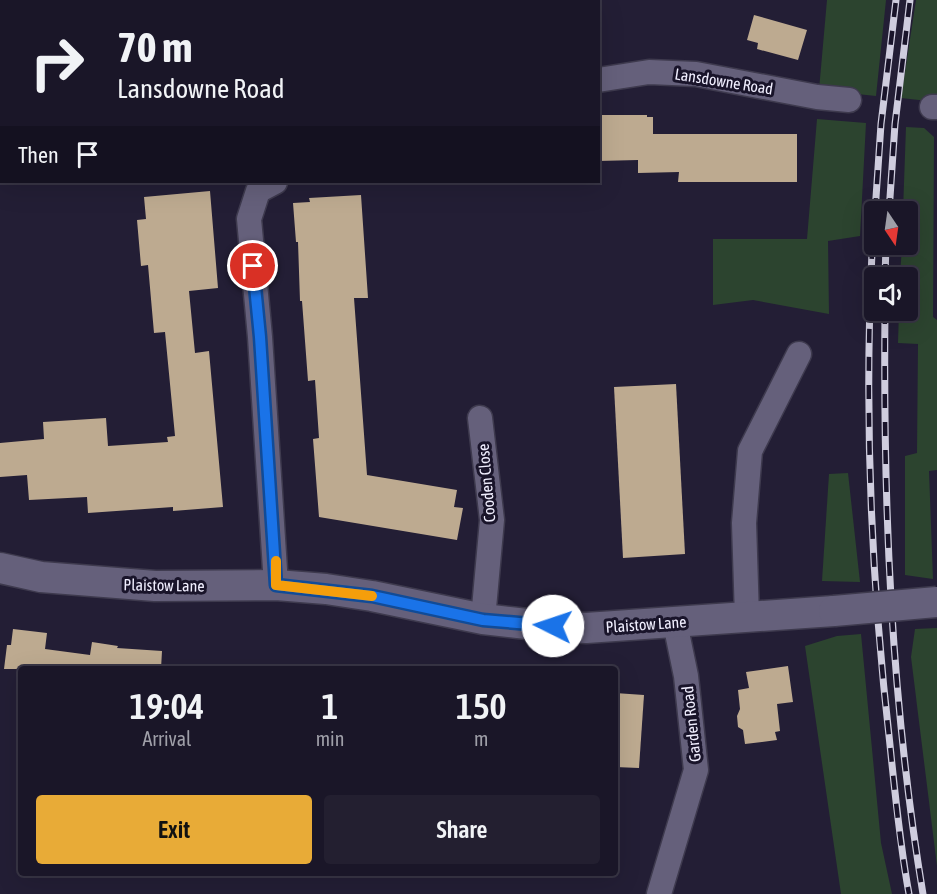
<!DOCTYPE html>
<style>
body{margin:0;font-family:"Asap Condensed",sans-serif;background:#231f30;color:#f1f3f6;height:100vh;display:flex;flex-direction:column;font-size:22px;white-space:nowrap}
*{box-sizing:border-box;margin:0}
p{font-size:20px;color:#9f9fa8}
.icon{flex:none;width:33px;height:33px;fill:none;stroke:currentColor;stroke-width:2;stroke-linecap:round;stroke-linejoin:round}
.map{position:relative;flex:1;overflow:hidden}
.side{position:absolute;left:18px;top:666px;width:600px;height:210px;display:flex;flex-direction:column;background:#1a1628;border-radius:6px;box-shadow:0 6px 24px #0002,0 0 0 2px #383545}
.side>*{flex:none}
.guide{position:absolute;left:0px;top:0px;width:600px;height:183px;box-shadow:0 6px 24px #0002,0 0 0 2px #383545;background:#1a1628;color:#f1f3f6;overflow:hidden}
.needle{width:39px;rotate:167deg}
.controls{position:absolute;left:864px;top:201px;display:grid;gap:12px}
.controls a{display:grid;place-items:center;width:54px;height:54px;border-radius:6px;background:#1a1628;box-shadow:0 6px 24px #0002,0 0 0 2px #383545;font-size:30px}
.pin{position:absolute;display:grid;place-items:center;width:51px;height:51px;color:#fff;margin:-26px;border:3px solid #fff;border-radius:50%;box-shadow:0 2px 6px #0007}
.me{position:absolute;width:66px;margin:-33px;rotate:274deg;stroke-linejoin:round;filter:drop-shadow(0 0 4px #0008)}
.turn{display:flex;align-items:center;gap:21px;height:126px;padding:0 18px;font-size:27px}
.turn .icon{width:78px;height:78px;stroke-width:2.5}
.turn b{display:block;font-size:42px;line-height:51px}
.then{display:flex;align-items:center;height:57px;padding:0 18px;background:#0003;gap:12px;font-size:22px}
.eta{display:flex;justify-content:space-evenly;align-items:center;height:102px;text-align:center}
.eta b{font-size:36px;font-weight:600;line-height:42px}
.action{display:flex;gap:12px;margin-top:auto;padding:12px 18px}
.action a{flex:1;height:69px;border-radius:6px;background:#e8ab37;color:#111;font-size:24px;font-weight:600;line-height:69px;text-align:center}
.action a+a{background:#231f30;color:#f1f3f6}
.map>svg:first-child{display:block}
.green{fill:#2c442f}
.building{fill:#bdaa90}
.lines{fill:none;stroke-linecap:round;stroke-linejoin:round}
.minor-casing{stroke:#3e3a4e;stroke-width:27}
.tertiary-casing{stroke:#3e3a4e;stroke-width:33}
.minor{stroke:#65607b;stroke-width:24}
.tertiary{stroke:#65607b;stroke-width:30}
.rail-casing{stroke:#cfcdde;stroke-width:7}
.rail{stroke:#19142a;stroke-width:4.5;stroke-dasharray:14;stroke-linecap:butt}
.tertiary-bridge-casing{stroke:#3e3a4e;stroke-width:33;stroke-linecap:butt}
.tertiary-bridge{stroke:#65607b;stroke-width:30}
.route-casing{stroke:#114b97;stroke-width:15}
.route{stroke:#1a73e8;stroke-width:10}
.slow{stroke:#f59e0b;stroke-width:10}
.labels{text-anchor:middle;stroke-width:6;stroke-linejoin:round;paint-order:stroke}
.street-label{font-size:16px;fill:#f0eefe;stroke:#19142a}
</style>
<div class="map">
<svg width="937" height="894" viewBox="0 0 937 894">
<rect width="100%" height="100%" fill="#231e35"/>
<g class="green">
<path d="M827 0H886L876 96 819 90Z"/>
<path d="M916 0H937V99L928 101 901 98Z"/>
<path d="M817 119 866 123 860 236 828 241 829 314 753 300 713 305V239H807Z"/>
<path d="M906 127 924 128 934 137 933 317 937 320V470L929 471 933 579 905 575V456L917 453 918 344 898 343 899 311 908 310V278L900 277 902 245 908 244V212L903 211Z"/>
<path d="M848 473 860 582 822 581 829 474Z"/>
<path d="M937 628V866L911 657 915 629Z"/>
<path d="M861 634 881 843 892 894H841L805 646 837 636Z"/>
</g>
<g class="building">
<path d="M754 15 807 30 798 60 757 49 758 43 747 40Z"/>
<path d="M598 115H647V117H653V134H797V182H678L679 172 638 173V160L598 161Z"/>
<path d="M210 191 218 288 189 291 195 353 209 351 223 507 173 511V507L88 513 87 497 29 500 27 475 0 477V443L44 439 43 422 106 418 108 446 168 442 167 437 175 436 165 332 154 333 148 265 141 266 137 220 146 219 144 197Z"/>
<path d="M361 195 368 298H354L367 475 457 490 454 507 463 508 457 540 319 517 313 439 319 438 315 380 308 381 302 301H300L298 242H296L293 203 310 202 309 198Z"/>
<path d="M676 384 685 554 623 558 614 387Z"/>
<path d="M13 629 47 633 45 649 90 655 92 642 118 646 117 648 162 651 161 669H4L7 645H11Z"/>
<path d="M788 666 793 702 777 704 780 731 775 732 777 740 745 744 743 730 738 727 737 716 740 709 738 690 749 688 746 672Z"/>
<path d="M615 693 644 695 639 768 615 767Z"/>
</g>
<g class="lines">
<defs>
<g id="minor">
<path d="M598 80 649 72 696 74 817 97 849 100"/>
<path d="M932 107H937"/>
<path d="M275 182 258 191 249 219 260 337 276 585"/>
<path d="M480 418 492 520 483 619"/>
<path d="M747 617 744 523 750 451 799 354"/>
<path d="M659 894 696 770 686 676 675 623"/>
</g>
<path id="tertiary" d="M0 568 41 577 155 586 276 585 326 589 372 596 483 619 536 625 586 628 834 611"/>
</defs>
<use href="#minor" class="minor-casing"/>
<use href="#tertiary" class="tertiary-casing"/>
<use href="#minor" class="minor"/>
<use href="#tertiary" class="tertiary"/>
<defs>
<g id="rail">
<path d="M875 212 881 124 896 0"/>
<path d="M889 212 895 124 910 0"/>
<path d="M874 217C863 392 870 571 890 745 895 794 900 845 909 894"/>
<path d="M885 278 886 244"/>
<path d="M885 310C883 505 891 701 923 894"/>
</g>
</defs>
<use href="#rail" class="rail-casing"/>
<use href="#rail" class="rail"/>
<defs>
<path id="tertiary-bridge" d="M834 611 937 602"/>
</defs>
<use href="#tertiary-bridge" class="tertiary-bridge-casing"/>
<use href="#tertiary-bridge" class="tertiary-bridge"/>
</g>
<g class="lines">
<defs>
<path id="route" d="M253 266 260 337 276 585 372 596 483 620 553 626"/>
</defs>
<use href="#route" class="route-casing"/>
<use href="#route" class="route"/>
<path class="slow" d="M276 561V585L372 596"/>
</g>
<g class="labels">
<g class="street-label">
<text transform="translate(724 81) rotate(9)" y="6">Lansdowne Road</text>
<text transform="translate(486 483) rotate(-95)" y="6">Cooden Close</text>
<text transform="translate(164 585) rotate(1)" y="6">Plaistow Lane</text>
<text transform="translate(646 624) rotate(-4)" y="6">Plaistow Lane</text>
<text transform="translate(691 724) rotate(-96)" y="6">Garden Road</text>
</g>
</g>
</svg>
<div class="controls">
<a><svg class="needle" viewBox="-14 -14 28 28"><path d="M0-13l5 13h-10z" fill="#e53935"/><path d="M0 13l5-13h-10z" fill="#9f9fa8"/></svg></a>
<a><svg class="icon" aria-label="sound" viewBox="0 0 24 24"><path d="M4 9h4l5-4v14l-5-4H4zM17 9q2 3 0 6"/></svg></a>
</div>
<div class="pin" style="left:253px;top:266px;background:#d93025"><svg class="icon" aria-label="arrive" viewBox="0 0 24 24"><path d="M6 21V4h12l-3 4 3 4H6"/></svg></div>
<svg class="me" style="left:553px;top:626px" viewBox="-20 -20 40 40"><circle r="19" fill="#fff"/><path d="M0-13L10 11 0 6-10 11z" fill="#1a73e8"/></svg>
<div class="guide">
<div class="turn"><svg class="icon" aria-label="right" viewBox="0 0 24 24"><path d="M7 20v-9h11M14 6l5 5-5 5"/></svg><div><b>70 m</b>Lansdowne Road</div></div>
<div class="then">Then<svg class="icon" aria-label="arrive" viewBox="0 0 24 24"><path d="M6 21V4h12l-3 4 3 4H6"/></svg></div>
</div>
<section class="side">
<div class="eta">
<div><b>19:04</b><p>Arrival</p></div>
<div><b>1</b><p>min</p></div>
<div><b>150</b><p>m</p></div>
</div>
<div class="action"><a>Exit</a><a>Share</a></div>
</section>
</div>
